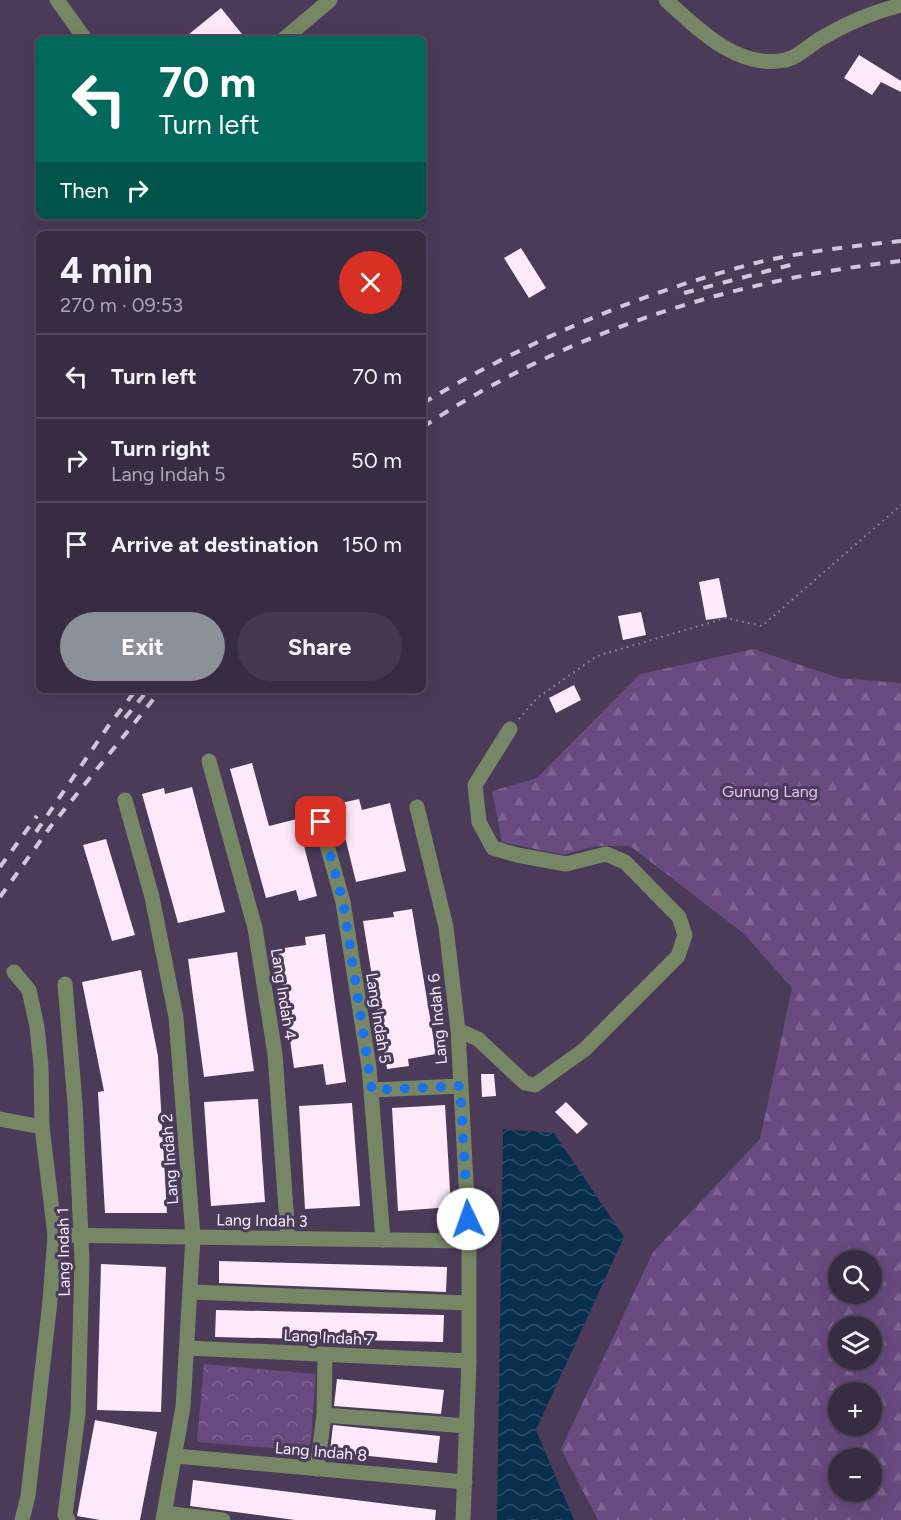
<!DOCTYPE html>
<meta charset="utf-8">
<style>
body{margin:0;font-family:Figtree,sans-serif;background:#43384e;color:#f1f3f6;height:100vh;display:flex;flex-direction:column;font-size:22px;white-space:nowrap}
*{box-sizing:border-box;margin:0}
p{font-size:20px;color:#aba7b2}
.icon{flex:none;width:33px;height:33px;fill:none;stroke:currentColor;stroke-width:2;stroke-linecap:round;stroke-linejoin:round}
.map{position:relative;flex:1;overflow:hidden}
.drawer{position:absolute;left:36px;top:231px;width:390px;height:462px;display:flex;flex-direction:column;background:#382c43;border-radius:9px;box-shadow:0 6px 24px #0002,0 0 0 2px #52485c}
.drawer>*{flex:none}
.guide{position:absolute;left:36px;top:36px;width:390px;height:183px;border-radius:9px;box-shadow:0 6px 24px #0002,0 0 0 2px #52485c;background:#00695c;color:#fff;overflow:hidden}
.tools{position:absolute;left:828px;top:1250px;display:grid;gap:12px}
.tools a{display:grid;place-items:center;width:54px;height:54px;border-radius:50%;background:#382c43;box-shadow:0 6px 24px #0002,0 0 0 2px #52485c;font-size:30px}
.pin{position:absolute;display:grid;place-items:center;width:51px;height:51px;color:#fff;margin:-26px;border-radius:12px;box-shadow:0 3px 9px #0006}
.me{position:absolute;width:66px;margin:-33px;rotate:357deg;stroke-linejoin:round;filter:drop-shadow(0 0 4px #0008)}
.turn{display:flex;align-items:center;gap:21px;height:126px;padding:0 24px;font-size:27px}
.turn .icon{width:78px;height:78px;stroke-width:2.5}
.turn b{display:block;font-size:42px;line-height:51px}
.then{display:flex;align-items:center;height:57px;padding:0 24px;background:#0003;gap:12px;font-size:22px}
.round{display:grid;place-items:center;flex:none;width:63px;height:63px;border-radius:32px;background:#43384e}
.summary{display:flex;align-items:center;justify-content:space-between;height:102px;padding:0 24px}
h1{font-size:36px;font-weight:700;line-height:45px}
.primary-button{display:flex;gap:12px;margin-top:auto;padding:12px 24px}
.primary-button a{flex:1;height:69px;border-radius:36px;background:#8c9099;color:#fff;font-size:24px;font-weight:700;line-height:69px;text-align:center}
.primary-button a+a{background:#43384e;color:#f1f3f6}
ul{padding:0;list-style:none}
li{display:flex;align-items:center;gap:18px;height:84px;padding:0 24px;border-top:2px solid #52485c}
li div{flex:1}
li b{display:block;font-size:22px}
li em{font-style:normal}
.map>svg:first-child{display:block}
.forest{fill:url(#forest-firs);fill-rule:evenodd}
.park{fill:url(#park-crowns)}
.water{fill:url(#water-waves)}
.building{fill:#fde9fb}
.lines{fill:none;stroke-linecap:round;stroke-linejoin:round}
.path{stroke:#94889f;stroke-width:2;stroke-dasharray:1.5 4.5;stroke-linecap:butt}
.minor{stroke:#778765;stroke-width:15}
.rail{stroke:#d1c7da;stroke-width:4;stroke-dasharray:10 10;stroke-linecap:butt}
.route{stroke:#1a73e8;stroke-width:10;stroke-dasharray:0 18}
.labels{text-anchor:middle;stroke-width:6;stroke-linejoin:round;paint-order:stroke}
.park-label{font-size:16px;fill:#dfc9f2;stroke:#4b3b59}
.street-label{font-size:16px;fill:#f6eefd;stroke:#4b3b59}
</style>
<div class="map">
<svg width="901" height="1520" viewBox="0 0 901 1520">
<defs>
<pattern id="forest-firs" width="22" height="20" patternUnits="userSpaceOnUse" patternTransform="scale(1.5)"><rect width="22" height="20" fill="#684980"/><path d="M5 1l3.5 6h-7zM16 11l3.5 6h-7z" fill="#7e6493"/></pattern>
<pattern id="park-crowns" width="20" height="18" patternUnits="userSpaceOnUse" patternTransform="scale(1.5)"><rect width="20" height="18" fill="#684980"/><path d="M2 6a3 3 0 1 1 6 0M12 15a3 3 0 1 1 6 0" fill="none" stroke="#7e6493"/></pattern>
<pattern id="water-waves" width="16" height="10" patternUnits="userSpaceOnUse" patternTransform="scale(1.5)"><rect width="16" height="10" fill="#092f4f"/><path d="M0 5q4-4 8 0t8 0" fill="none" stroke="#2d4d69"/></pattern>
</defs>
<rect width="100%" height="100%" fill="#4b3b59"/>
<path class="forest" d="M754 649 839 678 901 683V1520H598L561 1449 653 1252 760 1139 792 988 743 933 630 846H596L564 855 502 842 492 791 537 778 640 674ZM838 1260H872V1293H838ZM838 1326H872V1359H838ZM838 1392H872V1425H838ZM838 1458H872V1491H838Z"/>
<path class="park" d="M204 1364 316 1374 310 1451 197 1442Z"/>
<path class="water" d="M503 1129 554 1133 624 1237 536 1430 574 1520H497Z"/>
<g class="building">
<path d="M221 8 246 39H183Z"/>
<path d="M859 55 901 81V92L881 82 872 95 844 78Z"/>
<path d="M521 248 546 288 529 298 504 258Z"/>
<path d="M719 578 727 617 706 620 699 582Z"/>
<path d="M641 612 646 635 623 640 618 616Z"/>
<path d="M574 685 581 700 556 713 549 698Z"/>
<path d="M252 763 269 826 297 819 317 896 299 901 296 890 266 898 230 769Z"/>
<path d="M192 787 225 912 178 923 142 794 164 788 165 794Z"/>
<path d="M359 799 362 810 390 803 406 871 356 882 337 804Z"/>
<path d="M106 839 135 935 112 941 83 845Z"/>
<path d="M412 909 436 1054 408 1059 409 1066 387 1069 363 921 394 917 393 912Z"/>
<path d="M325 934 346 1082 326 1085 323 1064 294 1068 277 949 306 945 305 937Z"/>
<path d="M237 952 254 1071 204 1077 188 959Z"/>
<path d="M141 970 158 1056 167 1213H105L98 1092 104 1091 82 982Z"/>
<path d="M481 1074H494L496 1096 482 1097Z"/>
<path d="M258 1099 265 1202 211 1206 204 1102Z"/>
<path d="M566 1102 588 1124 577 1134 555 1112Z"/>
<path d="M352 1103 360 1206 305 1209 299 1106Z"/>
<path d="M445 1105 451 1207 398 1211 392 1108Z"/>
<path d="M219 1261 447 1267 446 1292 219 1283Z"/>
<path d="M101 1264 166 1267 161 1412 97 1410Z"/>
<path d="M216 1310 444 1315 443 1342 215 1337Z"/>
<path d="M337 1379 444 1390 441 1414 334 1406Z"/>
<path d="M95 1420 157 1432 140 1520H100L77 1516Z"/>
<path d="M333 1425 440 1436 437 1463 330 1452Z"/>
<path d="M193 1480 436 1510 435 1520H295L190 1506Z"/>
</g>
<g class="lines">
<path class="path" d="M519 719 537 698 597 656 726 618 762 626 901 505"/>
<g class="minor">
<path d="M57 0 85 39"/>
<path d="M666 0C698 29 738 70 785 60 797 58 810 45 820 39 848 23 870 13 901 5"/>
<path d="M284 39 330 0"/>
<path d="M209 761 255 928 275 1054 288 1238"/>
<path d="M125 800 152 897 176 1017 193 1237 183 1407 163 1520"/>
<path d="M316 806 343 902 369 1067 383 1240"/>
<path d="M417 807 446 927 458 1030 469 1241V1361L463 1520"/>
<path d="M14 972 29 990 37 1027 41 1066 42 1127"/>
<path d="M65 984 75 1103 82 1260 78 1414 65 1515 68 1520"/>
<path d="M458 1030 478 1039 525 1083 535 1085 584 1050 678 956 685 935 679 917 625 862 606 854 566 864 517 855 493 848 479 822 475 785 510 729"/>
<path d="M372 1090 461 1086"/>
<path d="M0 1119 42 1127 55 1235 50 1301 28 1496 22 1520"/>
<path d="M55 1235 469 1241"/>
<path d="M191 1292 468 1303"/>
<path d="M187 1348 469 1361"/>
<path d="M324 1415 467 1426"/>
<path d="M175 1456 465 1482"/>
<path d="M317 1469 324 1415 325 1355"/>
<path d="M164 1513 223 1520"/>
</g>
<g class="rail">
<path d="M684 293 794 264"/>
<path d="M423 403C507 353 595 313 687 283 720 273 754 262 788 256 826 249 863 245 901 241"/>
<path d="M423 427C566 332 731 280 901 261"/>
<path d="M125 718 148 690"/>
<path d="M36 832 109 725 136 690"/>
<path d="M0 867 37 816"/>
<path d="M0 897 51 826 161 690"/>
</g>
</g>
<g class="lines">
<path class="route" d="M321 822 343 902 372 1090 460 1086 468 1219"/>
</g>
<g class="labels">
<g class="park-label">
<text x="770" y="797">Gunung Lang</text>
</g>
<g class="street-label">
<text transform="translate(284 994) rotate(81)" y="6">Lang Indah 4</text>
<text transform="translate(379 1018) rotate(81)" y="6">Lang Indah 5</text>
<text transform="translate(437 1019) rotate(-95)" y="6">Lang Indah 6</text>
<text transform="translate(169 1159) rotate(-94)" y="6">Lang Indah 2</text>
<text transform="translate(262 1220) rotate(1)" y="6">Lang Indah 3</text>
<text transform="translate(63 1252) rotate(-91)" y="6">Lang Indah 1</text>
<text transform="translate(329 1337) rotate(3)" y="6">Lang Indah 7</text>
<text transform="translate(321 1451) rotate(5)" y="6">Lang Indah 8</text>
</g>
</g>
</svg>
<div class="tools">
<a><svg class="icon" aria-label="search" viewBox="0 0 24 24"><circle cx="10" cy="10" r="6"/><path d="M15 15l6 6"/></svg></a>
<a><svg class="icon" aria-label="layers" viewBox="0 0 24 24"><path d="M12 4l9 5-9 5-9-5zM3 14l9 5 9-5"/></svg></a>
<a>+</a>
<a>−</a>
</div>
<div class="pin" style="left:321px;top:822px;background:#d93025"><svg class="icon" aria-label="arrive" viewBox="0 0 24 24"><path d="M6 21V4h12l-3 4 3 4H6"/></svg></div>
<svg class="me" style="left:468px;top:1219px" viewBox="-20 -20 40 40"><circle r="19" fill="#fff"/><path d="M0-13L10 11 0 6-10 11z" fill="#1a73e8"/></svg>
<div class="guide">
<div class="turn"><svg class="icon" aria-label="left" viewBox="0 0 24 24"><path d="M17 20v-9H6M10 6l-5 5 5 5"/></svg><div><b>70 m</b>Turn left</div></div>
<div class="then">Then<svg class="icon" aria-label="right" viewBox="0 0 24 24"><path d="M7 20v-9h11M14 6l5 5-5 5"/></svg></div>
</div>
<section class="drawer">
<div class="summary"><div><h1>4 min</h1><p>270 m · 09:53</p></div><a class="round" style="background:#d93025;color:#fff"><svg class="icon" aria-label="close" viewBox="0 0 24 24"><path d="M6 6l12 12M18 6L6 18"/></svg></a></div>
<ul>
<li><svg class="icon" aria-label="left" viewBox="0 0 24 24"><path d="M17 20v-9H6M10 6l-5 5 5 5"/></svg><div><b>Turn left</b></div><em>70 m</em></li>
<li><svg class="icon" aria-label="right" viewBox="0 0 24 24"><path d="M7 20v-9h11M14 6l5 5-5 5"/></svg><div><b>Turn right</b><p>Lang Indah 5</p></div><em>50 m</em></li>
<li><svg class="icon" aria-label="arrive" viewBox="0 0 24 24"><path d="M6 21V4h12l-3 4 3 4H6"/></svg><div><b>Arrive at destination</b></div><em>150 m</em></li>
</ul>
<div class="primary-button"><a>Exit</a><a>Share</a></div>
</section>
</div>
